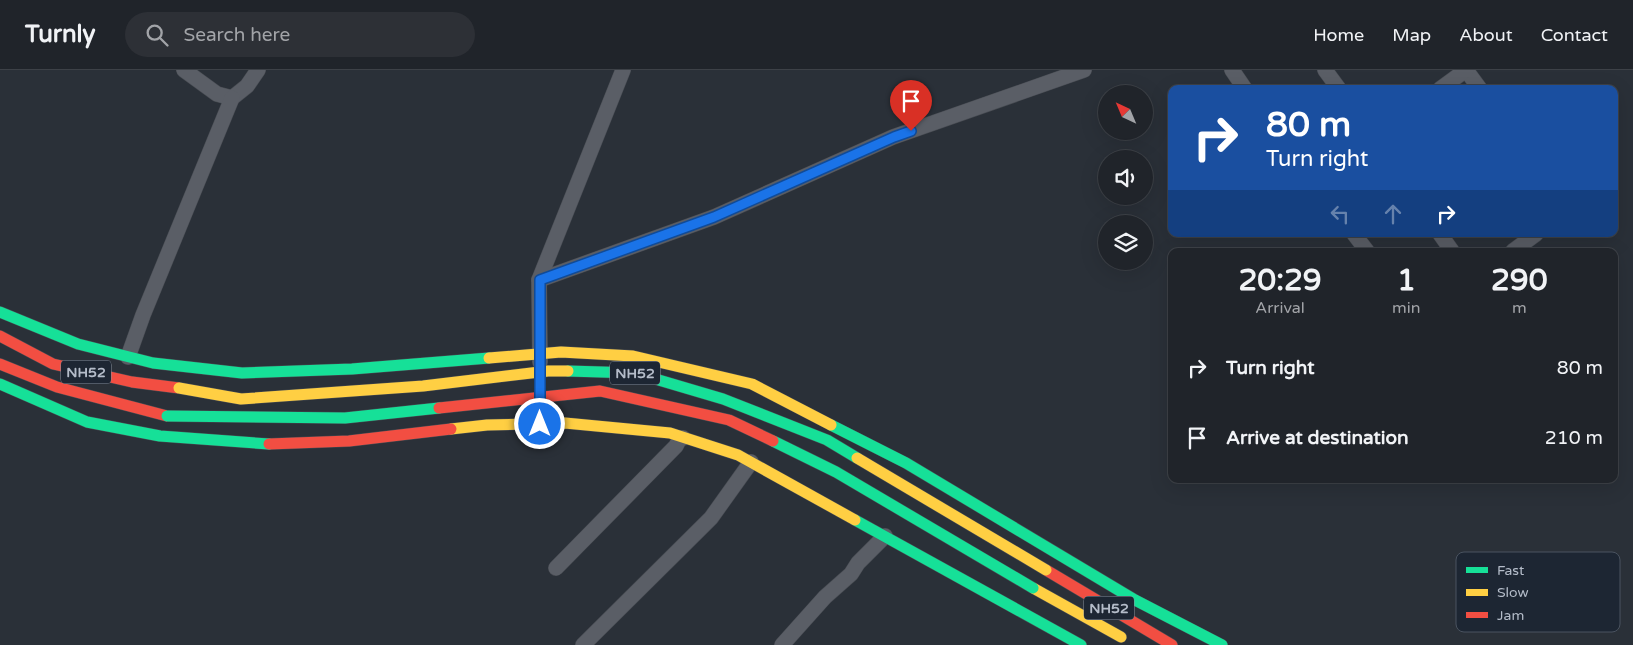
<!DOCTYPE html>
<style>
body{margin:0;font-family:"Varela Round",sans-serif;background:#2d3036;color:#f1f3f6;height:100vh;display:flex;flex-direction:column;font-size:19px;white-space:nowrap}
*{box-sizing:border-box;margin:0}
p{font-size:16px;color:#a2a4a8}
.icon{flex:none;width:28px;height:28px;fill:none;stroke:currentColor;stroke-width:2;stroke-linecap:round;stroke-linejoin:round}
.map{position:relative;flex:1;overflow:hidden}
.sheet{position:absolute;left:1168px;top:178px;width:450px;height:235px;display:flex;flex-direction:column;background:#20242a;border-radius:10px;box-shadow:0 5px 20px #0002,0 0 0 1px #3d4147}
.sheet>*{flex:none}
.hud{position:absolute;left:1168px;top:15px;width:450px;height:152px;border-radius:10px;box-shadow:0 5px 20px #0002,0 0 0 1px #3d4147;background:#1a4fa0;color:#fff;overflow:hidden}
.needle{width:32px;rotate:316deg}
.tools{position:absolute;left:1098px;top:15px;display:grid;gap:10px}
.tools a{display:grid;place-items:center;width:55px;height:55px;border-radius:50%;background:#20242a;box-shadow:0 5px 20px #0002,0 0 0 1px #3d4147;font-size:25px}
.pin{position:absolute;display:grid;place-items:center;width:42px;height:42px;color:#fff;margin:-51px -21px;border-radius:50% 50% 50% 0;rotate:-45deg;box-shadow:0 0 5px #0007}
.pin .icon{rotate:45deg}
.me{position:absolute;width:55px;margin:-28px;rotate:0deg;stroke-linejoin:round;filter:drop-shadow(0 0 4px #0008)}
.turn{display:flex;align-items:center;gap:18px;height:105px;padding:0 15px;font-size:22px}
.turn .icon{width:65px;height:65px;stroke-width:2.5}
.turn b{display:block;font-size:35px;line-height:42px}
.lanes{display:flex;align-items:center;height:48px;padding:0 15px;background:#0003;justify-content:center;gap:25px;direction:ltr}
.lanes .off{opacity:.35}
.eta{display:flex;justify-content:space-evenly;align-items:center;height:85px;text-align:center}
.eta b{font-size:30px;font-weight:700;line-height:35px}
ul{padding:0;list-style:none}
li{display:flex;align-items:center;gap:15px;height:70px;padding:0 15px}
li div{flex:1}
li b{display:block;font-size:19px}
li em{font-style:normal}
header{display:flex;align-items:center;gap:30px;box-sizing:border-box;height:70px;padding:0 25px;background:#20242a;border-bottom:1px solid #3d4147}
header strong{font-size:24px}
nav{display:flex;gap:28px;margin-inline-start:auto;font-size:18px}
.search{width:350px;height:45px;background:#2d3036;display:flex;align-items:center;gap:12px;box-sizing:border-box;padding:0 18px;border-radius:28px;color:#a2a4a8;font-size:19px}
.map>svg:first-child{display:block}
.lines{fill:none;stroke-linecap:round;stroke-linejoin:round}
.street-casing{stroke:#484c53;stroke-width:16}
.fast-casing{stroke:#484c53;stroke-width:12}
.slow-casing{stroke:#484c53;stroke-width:12}
.jam-casing{stroke:#484c53;stroke-width:12}
.street{stroke:#5a5e66;stroke-width:15}
.fast{stroke:#16e098;stroke-width:11}
.slow{stroke:#ffcf43;stroke-width:11}
.jam{stroke:#f24e42;stroke-width:11}
.fast-bridge-casing{stroke:#474c53;stroke-width:12;stroke-linecap:butt}
.slow-bridge-casing{stroke:#474c53;stroke-width:12;stroke-linecap:butt}
.jam-bridge-casing{stroke:#474c53;stroke-width:12;stroke-linecap:butt}
.fast-bridge{stroke:#16e098;stroke-width:11}
.slow-bridge{stroke:#ffcf43;stroke-width:11}
.jam-bridge{stroke:#f24e42;stroke-width:11}
.route-casing{stroke:#114b97;stroke-width:12}
.route{stroke:#1a73e8;stroke-width:9}
.labels{text-anchor:middle;stroke-width:5;stroke-linejoin:round;paint-order:stroke}
.shield{fill:#1d2633;stroke:#878f9c;stroke-width:1}
.shield-label{font-size:14px;font-weight:bold;fill:#b4bcc9}
.key{fill:#1d2633;stroke:#4a5360;stroke-width:1}
.key-label{font-size:14px;fill:#b4bcc9}
</style>
<header>
<strong>Turnly</strong>
<div class="search"><svg class="icon" aria-label="search" viewBox="0 0 24 24"><circle cx="10" cy="10" r="6"/><path d="M15 15l6 6"/></svg>Search here</div>
<nav><a>Home</a><a>Map</a><a>About</a><a>Contact</a></nav>
</header>
<div class="map">
<svg width="1633" height="575" viewBox="0 0 1633 575">
<rect width="100%" height="100%" fill="#2a3038"/>
<g class="lines">
<defs>
<g id="street">
<path d="M184 0 217 24 232 28 247 16 258 0"/>
<path d="M1232 0 1245 19"/>
<path d="M1325 0 1339 19"/>
<path d="M1466 0 1480 19"/>
<path d="M1440 19 1466 0"/>
<path d="M1354 164 1367 181"/>
<path d="M1440 164 1452 181"/>
<path d="M1513 181 1536 164"/>
<path d="M539 210 714 147 893 67 1084 0"/>
<path d="M128 287 143 245 232 28"/>
<path d="M540 292 539 210 623 0"/>
<path d="M556 498 676 376 680 368H683"/>
<path d="M583 575 711 448 751 392"/>
<path d="M782 575 825 527 851 504 858 493 885 466"/>
</g>
<g id="fast">
<path d="M0 242 78 274 153 293 242 303 352 299 489 288"/>
<path d="M0 314 87 352 160 366 269 374"/>
<path d="M831 355 906 393 1135 530 1222 575"/>
<path d="M855 450 1081 575"/>
</g>
<g id="slow">
<path d="M489 288 561 282 633 286 752 314 831 355"/>
<path d="M451 359 487 355 565 353 670 363 738 385 855 450"/>
<path d="M1033 518 1121 567"/>
</g>
<g id="jam">
<path d="M0 266 53 294 132 312 179 318"/>
<path d="M0 294 57 317 167 346"/>
<path d="M269 374 349 371 451 359"/>
<path d="M1046 500 1172 575"/>
</g>
</defs>
<use href="#street" class="street-casing"/>
<use href="#fast" class="fast-casing"/>
<use href="#slow" class="slow-casing"/>
<use href="#jam" class="jam-casing"/>
<use href="#street" class="street"/>
<use href="#fast" class="fast"/>
<use href="#slow" class="slow"/>
<use href="#jam" class="jam"/>
<defs>
<g id="fast-bridge">
<path d="M568 301 635 303 723 329 827 370 857 388"/>
<path d="M167 346 345 348 439 338"/>
<path d="M773 371 836 402 1033 518"/>
</g>
<g id="slow-bridge">
<path d="M179 318 241 329 423 316 548 301H568"/>
<path d="M857 388 1046 500"/>
</g>
<path id="jam-bridge" d="M439 338 600 321 729 350 773 371"/>
</defs>
<use href="#fast-bridge" class="fast-bridge-casing"/>
<use href="#slow-bridge" class="slow-bridge-casing"/>
<use href="#jam-bridge" class="jam-bridge-casing"/>
<use href="#fast-bridge" class="fast-bridge"/>
<use href="#slow-bridge" class="slow-bridge"/>
<use href="#jam-bridge" class="jam-bridge"/>
</g>
<g class="lines">
<defs>
<path id="route" d="M540 354V210L714 147 894 67 911 61"/>
</defs>
<use href="#route" class="route-casing"/>
<use href="#route" class="route"/>
</g>
<g class="labels">
<g class="shield">
<rect x="61" y="290.5" width="50" height="23" rx="4"/>
<rect x="610" y="291.5" width="50" height="23" rx="4"/>
<rect x="1084" y="526.5" width="50" height="23" rx="4"/>
</g>
<g class="shield-label">
<text x="86" y="307">NH52</text>
<text x="635" y="308">NH52</text>
<text x="1109" y="543">NH52</text>
</g>
</g>
<rect x="1456" y="482" width="164" height="80" rx="8" class="key"/>
<rect x="1466" y="497" width="22" height="6" fill="#16e098"/>
<rect x="1466" y="519" width="22" height="7" fill="#ffcf43"/>
<rect x="1466" y="542" width="22" height="6" fill="#f24e42"/>
<g class="key-label">
<text x="1497" y="505">Fast</text>
<text x="1497" y="527">Slow</text>
<text x="1497" y="550">Jam</text>
</g>
</svg>
<div class="tools">
<a><svg class="needle" viewBox="-14 -14 28 28"><path d="M0-13l5 13h-10z" fill="#e53935"/><path d="M0 13l5-13h-10z" fill="#a2a4a8"/></svg></a>
<a><svg class="icon" aria-label="sound" viewBox="0 0 24 24"><path d="M4 9h4l5-4v14l-5-4H4zM17 9q2 3 0 6"/></svg></a>
<a><svg class="icon" aria-label="layers" viewBox="0 0 24 24"><path d="M12 4l9 5-9 5-9-5zM3 14l9 5 9-5"/></svg></a>
</div>
<div class="pin" style="left:911px;top:61px;background:#d93025"><svg class="icon" aria-label="arrive" viewBox="0 0 24 24"><path d="M6 21V4h12l-3 4 3 4H6"/></svg></div>
<svg class="me" style="left:540px;top:354px" viewBox="-20 -20 40 40"><circle r="17" fill="#1a73e8" stroke="#fff" stroke-width="3"/><path d="M0-11L8 9 0 5-8 9z" fill="#fff"/></svg>
<div class="hud">
<div class="turn"><svg class="icon" aria-label="right" viewBox="0 0 24 24"><path d="M7 20v-9h11M14 6l5 5-5 5"/></svg><div><b>80 m</b>Turn right</div></div>
<div class="lanes"><svg class="icon off" aria-label="left" viewBox="0 0 24 24"><path d="M17 20v-9H6M10 6l-5 5 5 5"/></svg><svg class="icon off" aria-label="ahead" viewBox="0 0 24 24"><path d="M12 20V5M6 11l6-6 6 6"/></svg><svg class="icon" aria-label="right" viewBox="0 0 24 24"><path d="M7 20v-9h11M14 6l5 5-5 5"/></svg></div>
</div>
<section class="sheet">
<div class="eta">
<div><b>20:29</b><p>Arrival</p></div>
<div><b>1</b><p>min</p></div>
<div><b>290</b><p>m</p></div>
</div>
<ul>
<li><svg class="icon" aria-label="right" viewBox="0 0 24 24"><path d="M7 20v-9h11M14 6l5 5-5 5"/></svg><div><b>Turn right</b></div><em>80 m</em></li>
<li><svg class="icon" aria-label="arrive" viewBox="0 0 24 24"><path d="M6 21V4h12l-3 4 3 4H6"/></svg><div><b>Arrive at destination</b></div><em>210 m</em></li>
</ul>
</section>
</div>
